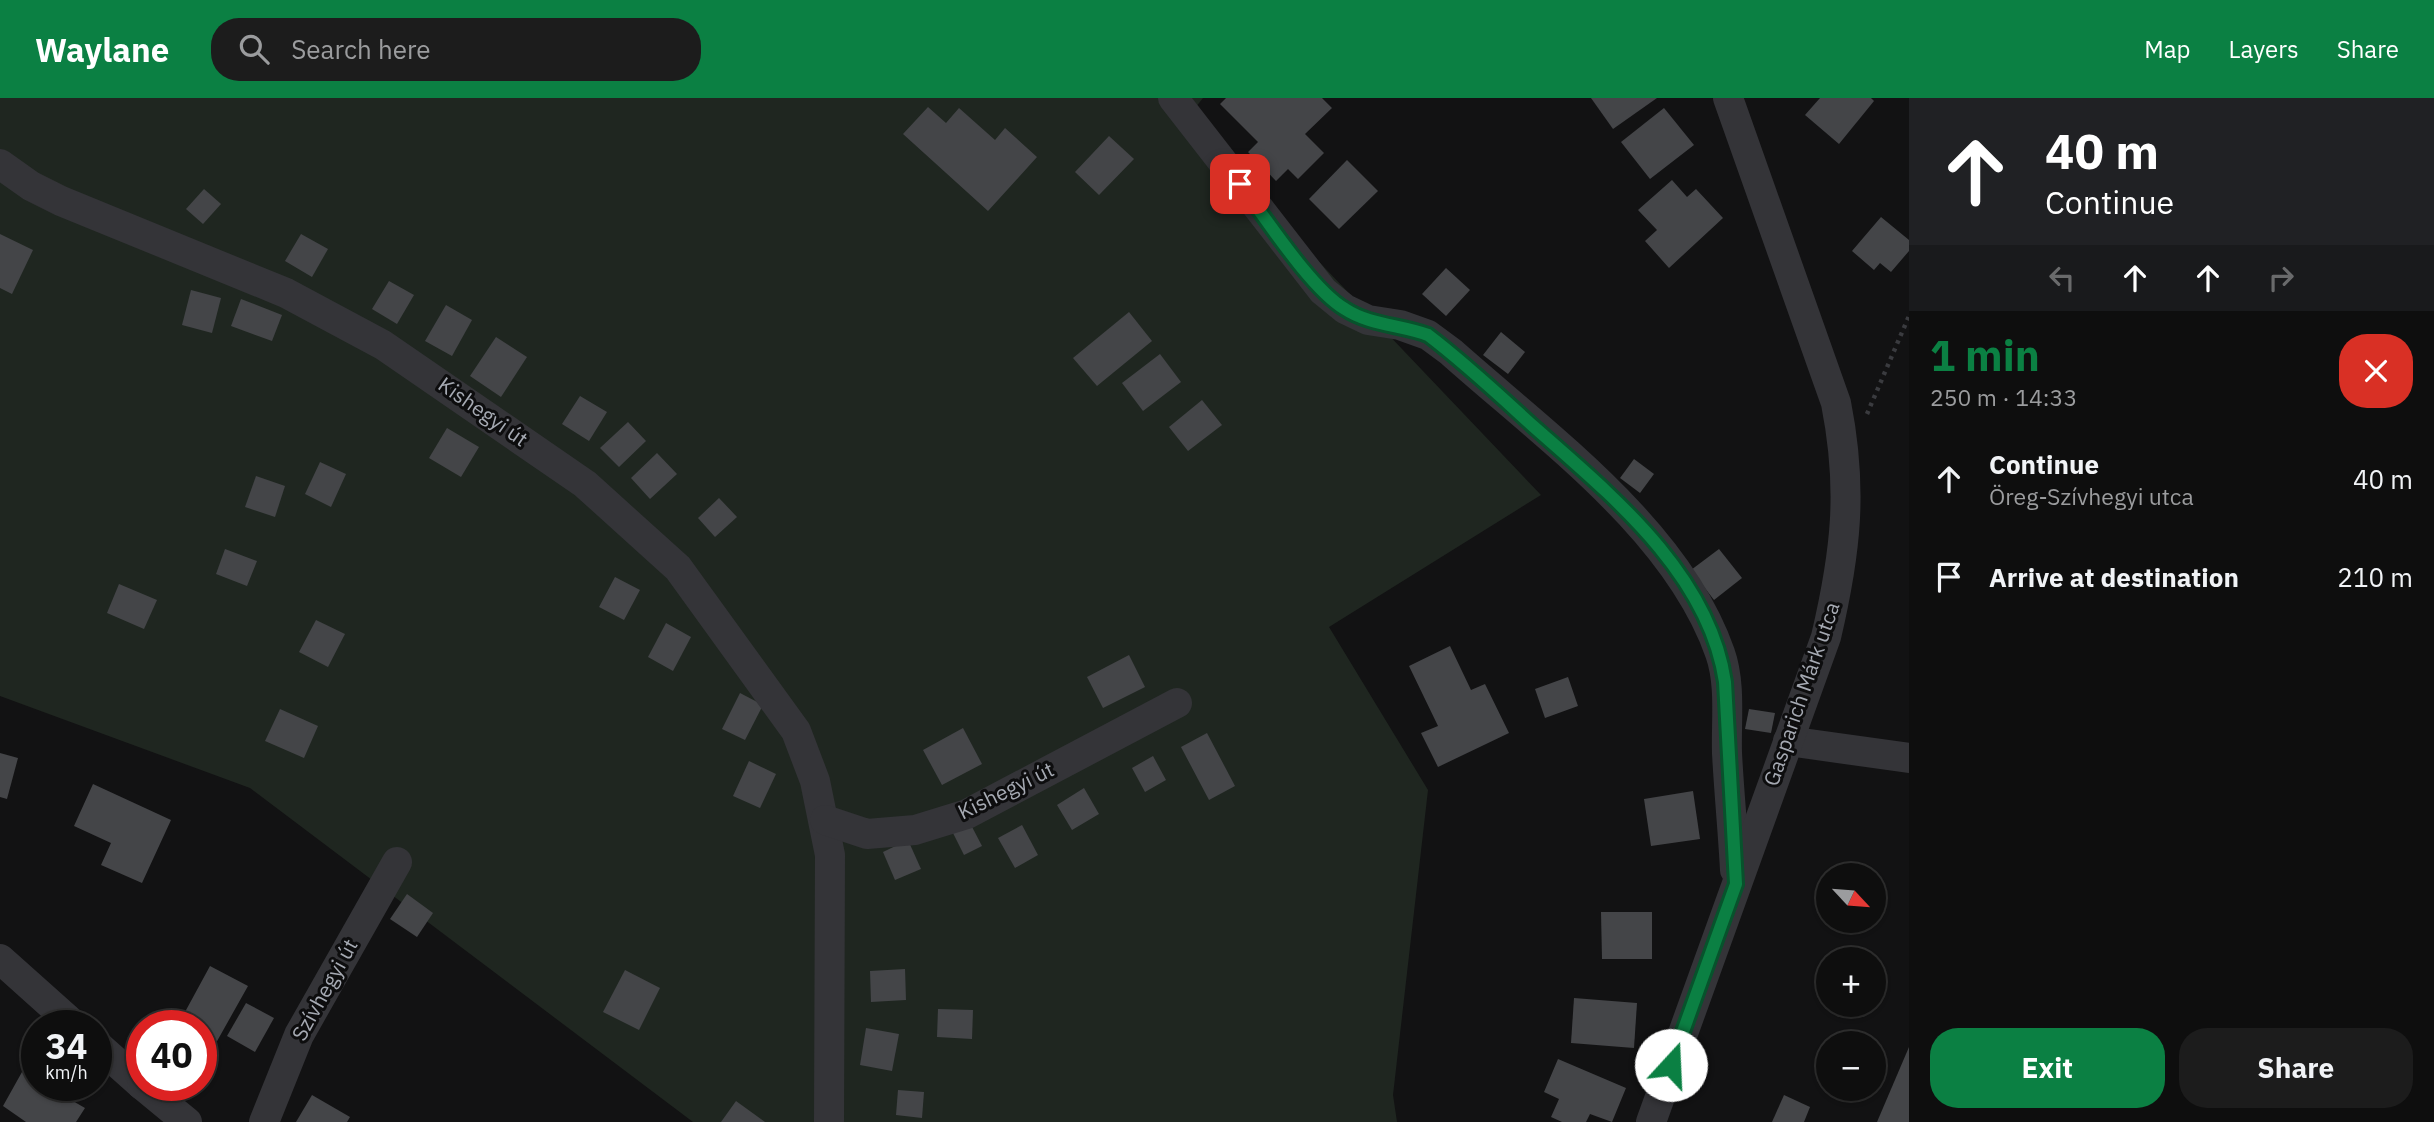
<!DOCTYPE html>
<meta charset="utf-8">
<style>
body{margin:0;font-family:"IBM Plex Sans",sans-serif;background:#1c1c1c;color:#f1f3f6;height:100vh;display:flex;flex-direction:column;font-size:26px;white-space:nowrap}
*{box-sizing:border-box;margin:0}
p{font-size:23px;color:#9b9c9e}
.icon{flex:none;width:38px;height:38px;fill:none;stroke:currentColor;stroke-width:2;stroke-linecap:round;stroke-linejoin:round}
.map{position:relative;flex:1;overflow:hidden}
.sheet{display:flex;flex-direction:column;background:#0e0e0e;width:525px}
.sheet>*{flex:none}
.top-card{background:#202124;color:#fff;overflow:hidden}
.needle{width:46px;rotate:116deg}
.fabs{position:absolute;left:1816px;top:765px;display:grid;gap:14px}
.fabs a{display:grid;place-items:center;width:70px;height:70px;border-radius:50%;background:#0e0e0e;box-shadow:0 2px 5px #0004,0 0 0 2px #2e2e2e;font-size:35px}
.speed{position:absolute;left:21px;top:912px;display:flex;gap:14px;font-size:35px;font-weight:700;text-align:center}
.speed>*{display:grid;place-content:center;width:91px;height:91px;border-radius:50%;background:#0e0e0e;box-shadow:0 2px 5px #0004,0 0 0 2px #2e2e2e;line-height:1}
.speed small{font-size:18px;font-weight:400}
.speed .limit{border:10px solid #d22;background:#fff;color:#111}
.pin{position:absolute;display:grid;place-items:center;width:60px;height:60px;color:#fff;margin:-30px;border-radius:14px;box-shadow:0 4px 10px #0006}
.me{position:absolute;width:77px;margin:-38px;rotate:20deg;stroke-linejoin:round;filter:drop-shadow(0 0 5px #0008)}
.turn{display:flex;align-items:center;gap:24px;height:147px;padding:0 21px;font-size:32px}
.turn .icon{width:91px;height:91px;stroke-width:2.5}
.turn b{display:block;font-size:49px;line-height:60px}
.lanes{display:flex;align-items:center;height:66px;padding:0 21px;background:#0003;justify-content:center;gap:35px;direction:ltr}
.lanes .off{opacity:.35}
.round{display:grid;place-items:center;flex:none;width:74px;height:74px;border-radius:28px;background:#1c1c1c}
.overview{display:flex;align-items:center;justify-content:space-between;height:119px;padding:0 21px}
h1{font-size:42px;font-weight:800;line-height:52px;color:#0b8043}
.button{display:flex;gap:14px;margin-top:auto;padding:14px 21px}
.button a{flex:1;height:80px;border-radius:28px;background:#0b8043;color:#fff;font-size:28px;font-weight:800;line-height:80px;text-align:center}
.button a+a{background:#1c1c1c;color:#f1f3f6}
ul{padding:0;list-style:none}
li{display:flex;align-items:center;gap:21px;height:98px;padding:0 21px}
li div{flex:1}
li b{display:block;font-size:26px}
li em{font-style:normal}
header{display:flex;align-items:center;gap:42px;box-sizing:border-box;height:98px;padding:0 35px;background:#0b8043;color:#fff}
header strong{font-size:33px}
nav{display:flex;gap:38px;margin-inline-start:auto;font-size:24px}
.search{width:490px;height:63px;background:#1c1c1c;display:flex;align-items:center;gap:18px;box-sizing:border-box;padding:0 24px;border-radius:28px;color:#9b9c9e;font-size:26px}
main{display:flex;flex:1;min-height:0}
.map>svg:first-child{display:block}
.green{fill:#1f2620}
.building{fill:#444548}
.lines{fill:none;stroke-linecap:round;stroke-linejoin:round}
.path{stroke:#3a3b3f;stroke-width:4.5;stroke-dasharray:3.5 5;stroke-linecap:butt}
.minor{stroke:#343438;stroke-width:30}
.route-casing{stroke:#07532c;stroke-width:18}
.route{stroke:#0b8043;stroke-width:12}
.labels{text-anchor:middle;stroke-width:6;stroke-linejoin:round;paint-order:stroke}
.street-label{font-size:21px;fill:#a5a9b2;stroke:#0d0d0e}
</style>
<header>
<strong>Waylane</strong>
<div class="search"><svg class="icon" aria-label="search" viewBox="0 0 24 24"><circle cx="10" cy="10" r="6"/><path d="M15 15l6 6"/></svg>Search here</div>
<nav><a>Map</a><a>Layers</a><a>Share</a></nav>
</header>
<main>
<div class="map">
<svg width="1909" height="1024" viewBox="0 0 1909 1024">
<rect width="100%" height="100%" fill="#121213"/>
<path class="green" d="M0 0H1203L1185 23 1541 397 1329 529 1428 692 1393 997 1397 1024H693L250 690 0 598Z"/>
<g class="building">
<path d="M1226 0H1322L1332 10 1305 36 1324 55 1298 81 1288 71 1276 83 1248 54 1258 44 1220 6Z"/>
<path d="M1591 0H1657L1613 31Z"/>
<path d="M1820 0H1871L1874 3 1839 46 1805 17Z"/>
<path d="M928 9 946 25 959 10 995 42 1005 30 1037 59 988 113 903 36Z"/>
<path d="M1664 10 1694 47 1650 81 1621 44Z"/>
<path d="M1109 38 1134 61 1099 97 1075 74Z"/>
<path d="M1347 62 1378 93 1339 131 1309 101Z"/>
<path d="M1672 82 1687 99 1696 91 1723 120 1669 170 1645 143 1657 132 1638 112Z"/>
<path d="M204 91 221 106 203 126 186 111Z"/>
<path d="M1881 119 1909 142V153L1891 174 1880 165 1874 172 1852 153Z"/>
<path d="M0 136 33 152 12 196 0 190Z"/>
<path d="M301 136 328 151 312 179 285 163Z"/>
<path d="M1446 170 1470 192 1446 218 1422 196Z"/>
<path d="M389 183 414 197 397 226 372 211Z"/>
<path d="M191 192 221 200 212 235 182 227Z"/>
<path d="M241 201 282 217 272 243 231 228Z"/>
<path d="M446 207 472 222 452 258 425 243Z"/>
<path d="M1129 214 1152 243 1097 288 1073 260Z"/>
<path d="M1501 234 1525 254 1508 276 1483 257Z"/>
<path d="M496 239 527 259 501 299 470 278Z"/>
<path d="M1160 256 1181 284 1143 313 1122 285Z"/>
<path d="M580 298 607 314 589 343 562 326Z"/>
<path d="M1202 302 1222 327 1188 353 1169 329Z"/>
<path d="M628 324 646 343 619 369 600 350Z"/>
<path d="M447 330 479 349 461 379 429 360Z"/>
<path d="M657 355 677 376 650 401 631 380Z"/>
<path d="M1634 361 1654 376 1640 395 1620 380Z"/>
<path d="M320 364 346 376 331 409 305 396Z"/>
<path d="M256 378 285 388 275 419 245 409Z"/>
<path d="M719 400 737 419 715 439 698 420Z"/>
<path d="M225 451 257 463 247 488 216 476Z"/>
<path d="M1719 451 1742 480 1714 502 1691 472Z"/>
<path d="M615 479 640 492 624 522 599 509Z"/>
<path d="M119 486 157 502 144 531 107 515Z"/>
<path d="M316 522 345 536 328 569 299 554Z"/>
<path d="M666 525 691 539 673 573 648 559Z"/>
<path d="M1450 548 1471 592 1485 586 1509 635 1438 669 1421 635 1438 628 1409 568Z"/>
<path d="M1129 557 1145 589 1103 610 1087 579Z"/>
<path d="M1568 579 1578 608 1545 620 1535 591Z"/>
<path d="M740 595 763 607 745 642 722 631Z"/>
<path d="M280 611 318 628 304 660 265 643Z"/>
<path d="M1749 611 1775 615 1771 635 1745 631Z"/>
<path d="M963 630 982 666 942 687 923 652Z"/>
<path d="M1207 635 1235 688 1209 702 1181 649Z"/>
<path d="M0 655 18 660 7 701 0 699Z"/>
<path d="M1153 658 1166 682 1145 694 1132 670Z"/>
<path d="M749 663 776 676 760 710 733 698Z"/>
<path d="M93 686 171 722 142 785 101 767 111 745 74 728Z"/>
<path d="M1084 690 1099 716 1072 732 1057 707Z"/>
<path d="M1693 693 1700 741 1651 748 1644 701Z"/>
<path d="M970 725 982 748 964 757 953 735Z"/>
<path d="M1022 727 1038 757 1015 770 998 740Z"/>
<path d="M908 742 921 771 895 782 883 754Z"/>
<path d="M407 796 433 815 417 839 390 821Z"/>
<path d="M1601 814H1652V861H1602Z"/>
<path d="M210 868 248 888 207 961 201 957V928L179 925Z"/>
<path d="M905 871 906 902 871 904 870 873Z"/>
<path d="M625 872 660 890 639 932 603 914Z"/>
<path d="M1574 900 1637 905 1634 950 1571 945Z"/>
<path d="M246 905 274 920 255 954 227 938Z"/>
<path d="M938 911 973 912 972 941 937 939Z"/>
<path d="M866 930 899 936 892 973 860 967Z"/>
<path d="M1909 949V1024H1877Z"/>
<path d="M1558 961 1626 990 1612 1024 1590 1016 1586 1024H1562L1551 1019 1559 1001 1544 994Z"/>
<path d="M22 974 37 982V987H45L85 1010 76 1024H26L3 1008Z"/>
<path d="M898 992 924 994 922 1020 896 1017Z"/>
<path d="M312 997 350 1019 347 1024H296Z"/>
<path d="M1784 997 1810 1009 1804 1024H1772Z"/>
<path d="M736 1003 765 1024H721Z"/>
</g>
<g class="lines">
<path class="path" d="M1867 316 1909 218"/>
<g class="minor">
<path d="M1173 0 1323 193 1345 211 1368 222 1400 227 1428 237 1451 254C1545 338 1677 432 1720 555 1731 586 1726 623 1727 655 1729 694 1733 733 1735 772"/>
<path d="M0 66 31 88 61 103 286 195 383 247 585 386 678 470 796 633 815 683 830 757 829 1024"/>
<path d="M1788 643 1909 660"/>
<path d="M825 722 867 736 915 732 967 716 1177 605"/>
<path d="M0 861 75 928"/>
<path d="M96 946 142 987"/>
<path d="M142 987 187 1024"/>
<path d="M264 1024 299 937 397 764"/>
<path d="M1651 1024 1826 539C1846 454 1853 391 1836 305L1728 0"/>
</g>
</g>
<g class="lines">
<defs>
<path id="route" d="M1240 86C1265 119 1311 191 1345 211 1369 227 1401 227 1428 237 1465 265 1499 297 1533 328 1610 396 1709 475 1725 584L1736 786 1671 967"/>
</defs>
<use href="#route" class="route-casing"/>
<use href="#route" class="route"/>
</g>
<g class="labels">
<g class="street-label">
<text transform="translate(483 314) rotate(35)" y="7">Kishegyi út</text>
<text transform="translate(1802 596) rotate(-71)" y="7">Gasparich Márk utca</text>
<text transform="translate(1006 693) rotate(-26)" y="7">Kishegyi út</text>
<text transform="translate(325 892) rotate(-61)" y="7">Szívhegyi út</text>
</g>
</g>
</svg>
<div class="fabs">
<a><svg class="needle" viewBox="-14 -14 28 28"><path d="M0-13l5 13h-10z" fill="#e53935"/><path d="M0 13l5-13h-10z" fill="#9b9c9e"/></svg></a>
<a>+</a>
<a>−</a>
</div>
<div class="speed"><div>34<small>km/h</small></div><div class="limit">40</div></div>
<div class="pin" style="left:1240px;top:86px;background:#d93025"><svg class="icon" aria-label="arrive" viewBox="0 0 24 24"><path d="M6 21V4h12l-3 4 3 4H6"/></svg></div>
<svg class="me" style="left:1671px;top:967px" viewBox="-20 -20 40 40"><circle r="19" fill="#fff"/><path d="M0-13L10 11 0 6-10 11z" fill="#0b8043"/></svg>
</div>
<section class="sheet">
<div class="top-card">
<div class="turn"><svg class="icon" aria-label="ahead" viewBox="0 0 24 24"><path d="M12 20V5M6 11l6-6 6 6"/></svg><div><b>40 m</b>Continue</div></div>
<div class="lanes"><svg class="icon off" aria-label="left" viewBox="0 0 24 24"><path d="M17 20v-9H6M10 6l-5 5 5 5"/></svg><svg class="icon" aria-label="ahead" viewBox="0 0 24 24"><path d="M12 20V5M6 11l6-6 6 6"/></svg><svg class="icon" aria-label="ahead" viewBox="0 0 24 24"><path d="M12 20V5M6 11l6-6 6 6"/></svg><svg class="icon off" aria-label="right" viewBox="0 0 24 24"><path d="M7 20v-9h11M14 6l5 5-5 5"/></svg></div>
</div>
<div class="overview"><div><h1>1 min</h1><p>250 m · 14:33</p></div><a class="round" style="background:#d93025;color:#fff"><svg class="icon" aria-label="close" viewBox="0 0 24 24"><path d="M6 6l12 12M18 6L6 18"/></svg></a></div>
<ul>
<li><svg class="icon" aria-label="ahead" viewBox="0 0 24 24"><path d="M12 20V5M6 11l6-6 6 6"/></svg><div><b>Continue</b><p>Öreg-Szívhegyi utca</p></div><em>40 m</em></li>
<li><svg class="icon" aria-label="arrive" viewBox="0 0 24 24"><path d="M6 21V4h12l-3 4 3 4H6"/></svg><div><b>Arrive at destination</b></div><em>210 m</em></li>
</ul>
<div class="button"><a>Exit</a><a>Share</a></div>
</section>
</main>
